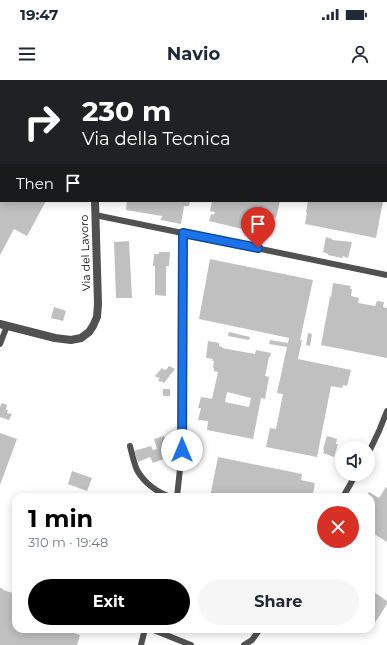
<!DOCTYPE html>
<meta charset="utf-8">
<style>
body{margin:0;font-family:Montserrat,sans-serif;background:#f6f6f7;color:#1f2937;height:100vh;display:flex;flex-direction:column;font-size:15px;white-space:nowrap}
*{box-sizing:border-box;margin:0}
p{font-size:13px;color:#747a83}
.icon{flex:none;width:22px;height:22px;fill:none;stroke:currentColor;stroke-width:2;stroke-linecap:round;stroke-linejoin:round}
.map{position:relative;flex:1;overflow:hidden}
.details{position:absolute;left:12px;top:413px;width:363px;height:140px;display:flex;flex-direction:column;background:#fff;border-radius:12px;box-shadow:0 2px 10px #0003}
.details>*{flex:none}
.hud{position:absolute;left:0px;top:0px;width:387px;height:122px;box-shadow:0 2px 10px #0003;background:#202124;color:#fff;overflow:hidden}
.fabs{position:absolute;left:335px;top:361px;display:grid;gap:8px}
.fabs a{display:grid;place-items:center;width:40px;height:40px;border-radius:50%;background:#fff;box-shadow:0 2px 10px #0003;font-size:20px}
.pin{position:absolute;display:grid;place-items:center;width:34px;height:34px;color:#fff;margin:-41px -17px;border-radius:50% 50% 50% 0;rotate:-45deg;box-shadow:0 0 4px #0007}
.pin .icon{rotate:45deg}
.me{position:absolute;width:44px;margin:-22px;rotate:0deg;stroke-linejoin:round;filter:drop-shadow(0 0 3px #0008)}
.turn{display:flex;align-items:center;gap:14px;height:84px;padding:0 16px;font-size:18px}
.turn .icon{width:52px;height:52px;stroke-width:2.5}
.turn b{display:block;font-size:28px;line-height:34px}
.then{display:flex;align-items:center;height:38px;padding:0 16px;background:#0003;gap:8px;font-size:15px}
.round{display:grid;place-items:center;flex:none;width:42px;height:42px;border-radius:21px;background:#f6f6f7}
.head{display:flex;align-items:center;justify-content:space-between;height:68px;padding:0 16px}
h1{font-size:24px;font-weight:700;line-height:30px;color:#000}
.button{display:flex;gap:8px;margin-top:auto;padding:8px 16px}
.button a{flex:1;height:46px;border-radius:24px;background:#000;color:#fff;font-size:16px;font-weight:700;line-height:46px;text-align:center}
.button a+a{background:#f6f6f7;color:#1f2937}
.status{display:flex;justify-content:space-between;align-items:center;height:28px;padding:0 20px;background:#fff;direction:ltr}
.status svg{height:11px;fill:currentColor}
header{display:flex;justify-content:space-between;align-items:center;height:52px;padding:0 16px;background:#fff;font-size:18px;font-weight:700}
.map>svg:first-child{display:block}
.building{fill:#c0c0c0;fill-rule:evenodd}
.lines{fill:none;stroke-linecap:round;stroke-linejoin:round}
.trunk-casing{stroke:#dbdbdb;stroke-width:12}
.motorway-casing{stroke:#dbdbdb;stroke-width:13}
.minor{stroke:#515151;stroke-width:6}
.tertiary{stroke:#515151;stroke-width:8}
.trunk{stroke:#000;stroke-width:10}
.motorway{stroke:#000;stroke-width:11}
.route-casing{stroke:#114b97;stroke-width:10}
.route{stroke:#1a73e8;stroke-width:7}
.labels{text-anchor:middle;stroke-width:4;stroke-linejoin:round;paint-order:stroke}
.street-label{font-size:11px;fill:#000;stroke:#fff}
</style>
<div class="status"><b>19:47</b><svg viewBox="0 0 49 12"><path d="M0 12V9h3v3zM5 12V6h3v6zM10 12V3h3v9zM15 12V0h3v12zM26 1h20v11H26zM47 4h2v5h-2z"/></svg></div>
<header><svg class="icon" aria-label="menu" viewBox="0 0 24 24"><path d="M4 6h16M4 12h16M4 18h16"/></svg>Navio<svg class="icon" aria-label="person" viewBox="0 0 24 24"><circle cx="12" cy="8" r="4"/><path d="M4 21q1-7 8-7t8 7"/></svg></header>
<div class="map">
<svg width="387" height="565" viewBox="0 0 387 565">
<rect width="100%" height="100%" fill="#fff"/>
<g class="building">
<path d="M0 121H46L27 156 14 149 0 175Z"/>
<path d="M127 121H190L189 126H184L181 144 161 140 162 136 126 130Z"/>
<path d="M212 121H280L276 138 272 137 267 155 209 141 211 134 214 135 215 132 210 131Z"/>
<path d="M308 121H383L376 158 305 144 307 133 306 132Z"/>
<path d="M326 157 332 159V160L352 162 348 178 343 176 342 178 328 175V174L323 172Z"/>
<path d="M129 161 132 218H116L114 162Z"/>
<path d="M159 172H170L169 186H166V216L155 215V186H153L154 174H159Z"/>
<path d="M210 179 313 200 300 260H302L298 279 351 290 347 306 343 305 342 308 331 306 317 377 266 367 270 348 276 349 283 314 277 313 287 267 269 264 270 260 288 263 289 258 199 239Z"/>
<path d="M333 203 351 206 350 209H352L351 216 359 218 358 223 375 226 377 221 384 222 383 227 387 228V278L321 265 330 217H331Z"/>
<path d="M54 227 66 231 63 241 51 238Z"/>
<path d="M229 252 250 257 249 260 228 256Z"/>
<path d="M308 253 312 254 310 266 306 265Z"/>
<path d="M208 261 219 263V266L222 267V268L255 274 256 270 271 273 270 277H269L265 296 269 297 265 319 261 318 253 359 207 350 208 341 198 340 201 328H198L201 317 212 319 218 292 214 291V288L213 287 214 281H212L213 279 206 278ZM227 312 251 318 249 327 225 322Z"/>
<path d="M169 286 175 289 164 303 161 301 160 302 158 300 160 298 158 297V298L155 296 162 288 164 290 165 289 166 290Z"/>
<rect x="163" y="309" width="7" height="7"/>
<path d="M2 323 7 325 6 330H8L7 333 12 334 9 340 0 337V327Z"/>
<path d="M0 353 17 359 0 405Z"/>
<path d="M164 356 167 365 163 367 166 378 153 383 150 377 138 382 134 371 151 366 153 370 157 369 154 359Z"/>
<path d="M327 356 337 359 336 364H338L334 377 323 373 324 370 323 369Z"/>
<path d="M218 377 302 394 301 400 315 403 313 414 315 415V417H210Z"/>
<path d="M72 391 92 398 87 411 68 404Z"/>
<path d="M386 407 387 408V462L371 452V417H366L369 412 379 418Z"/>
<path d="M0 508 3 509V510L16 514V549H61L80 555 77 565H0Z"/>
<path d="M371 510 387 521V524L371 549Z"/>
</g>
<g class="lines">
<defs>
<g id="trunk">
<path d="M77 0 78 1"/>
<path d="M226 0 229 1"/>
<path d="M249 0 251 1"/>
<path d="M386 66H387"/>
</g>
<g id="motorway">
<path d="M294 0 296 1"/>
<path d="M354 0 358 1"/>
<path d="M386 9H387"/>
<path d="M386 37 387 38"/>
</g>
</defs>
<use href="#trunk" class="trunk-casing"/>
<use href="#motorway" class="motorway-casing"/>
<g class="minor">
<path d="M95 135 387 195"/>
<path d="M0 264 7 246"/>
<path d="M130 366C132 374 134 383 137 390 144 403 158 413 171 417"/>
<path d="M368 374 379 351 387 331"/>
<path d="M177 417 182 370 183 153"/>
<path d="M343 417 356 394"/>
<path d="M151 549 191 565"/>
<path d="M141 565 145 549"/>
<path d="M244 565 252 560 260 549"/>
</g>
<g class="tertiary">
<path d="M95 0V1"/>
<path d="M0 244 55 258 71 260 81 258 89 252 93 246 97 237 98 224 95 121"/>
</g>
<use href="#trunk" class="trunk"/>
<use href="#motorway" class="motorway"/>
</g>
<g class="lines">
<defs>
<path id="route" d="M182 370 183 153 258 168"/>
</defs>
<use href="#route" class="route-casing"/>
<use href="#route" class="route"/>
</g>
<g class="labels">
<g class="street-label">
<text transform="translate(85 173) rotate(-92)" y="4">Via del Lavoro</text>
</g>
</g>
</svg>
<div class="fabs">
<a><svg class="icon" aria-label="sound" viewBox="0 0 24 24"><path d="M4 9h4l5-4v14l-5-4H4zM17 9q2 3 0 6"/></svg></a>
</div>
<div class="pin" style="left:258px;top:168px;background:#d93025"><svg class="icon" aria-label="arrive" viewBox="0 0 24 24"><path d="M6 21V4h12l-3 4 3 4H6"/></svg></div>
<svg class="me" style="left:182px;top:370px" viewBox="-20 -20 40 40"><circle r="19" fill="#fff"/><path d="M0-13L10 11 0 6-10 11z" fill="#1a73e8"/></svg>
<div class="hud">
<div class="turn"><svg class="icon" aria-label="right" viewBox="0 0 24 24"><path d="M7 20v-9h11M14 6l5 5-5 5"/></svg><div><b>230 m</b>Via della Tecnica</div></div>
<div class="then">Then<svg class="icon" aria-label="arrive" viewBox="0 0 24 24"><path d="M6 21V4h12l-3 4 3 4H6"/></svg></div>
</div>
<section class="details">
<div class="head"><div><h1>1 min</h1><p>310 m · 19:48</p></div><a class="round" style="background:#d93025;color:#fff"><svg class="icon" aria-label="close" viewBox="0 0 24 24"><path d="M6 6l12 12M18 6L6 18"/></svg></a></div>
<div class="button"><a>Exit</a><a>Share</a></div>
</section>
</div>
